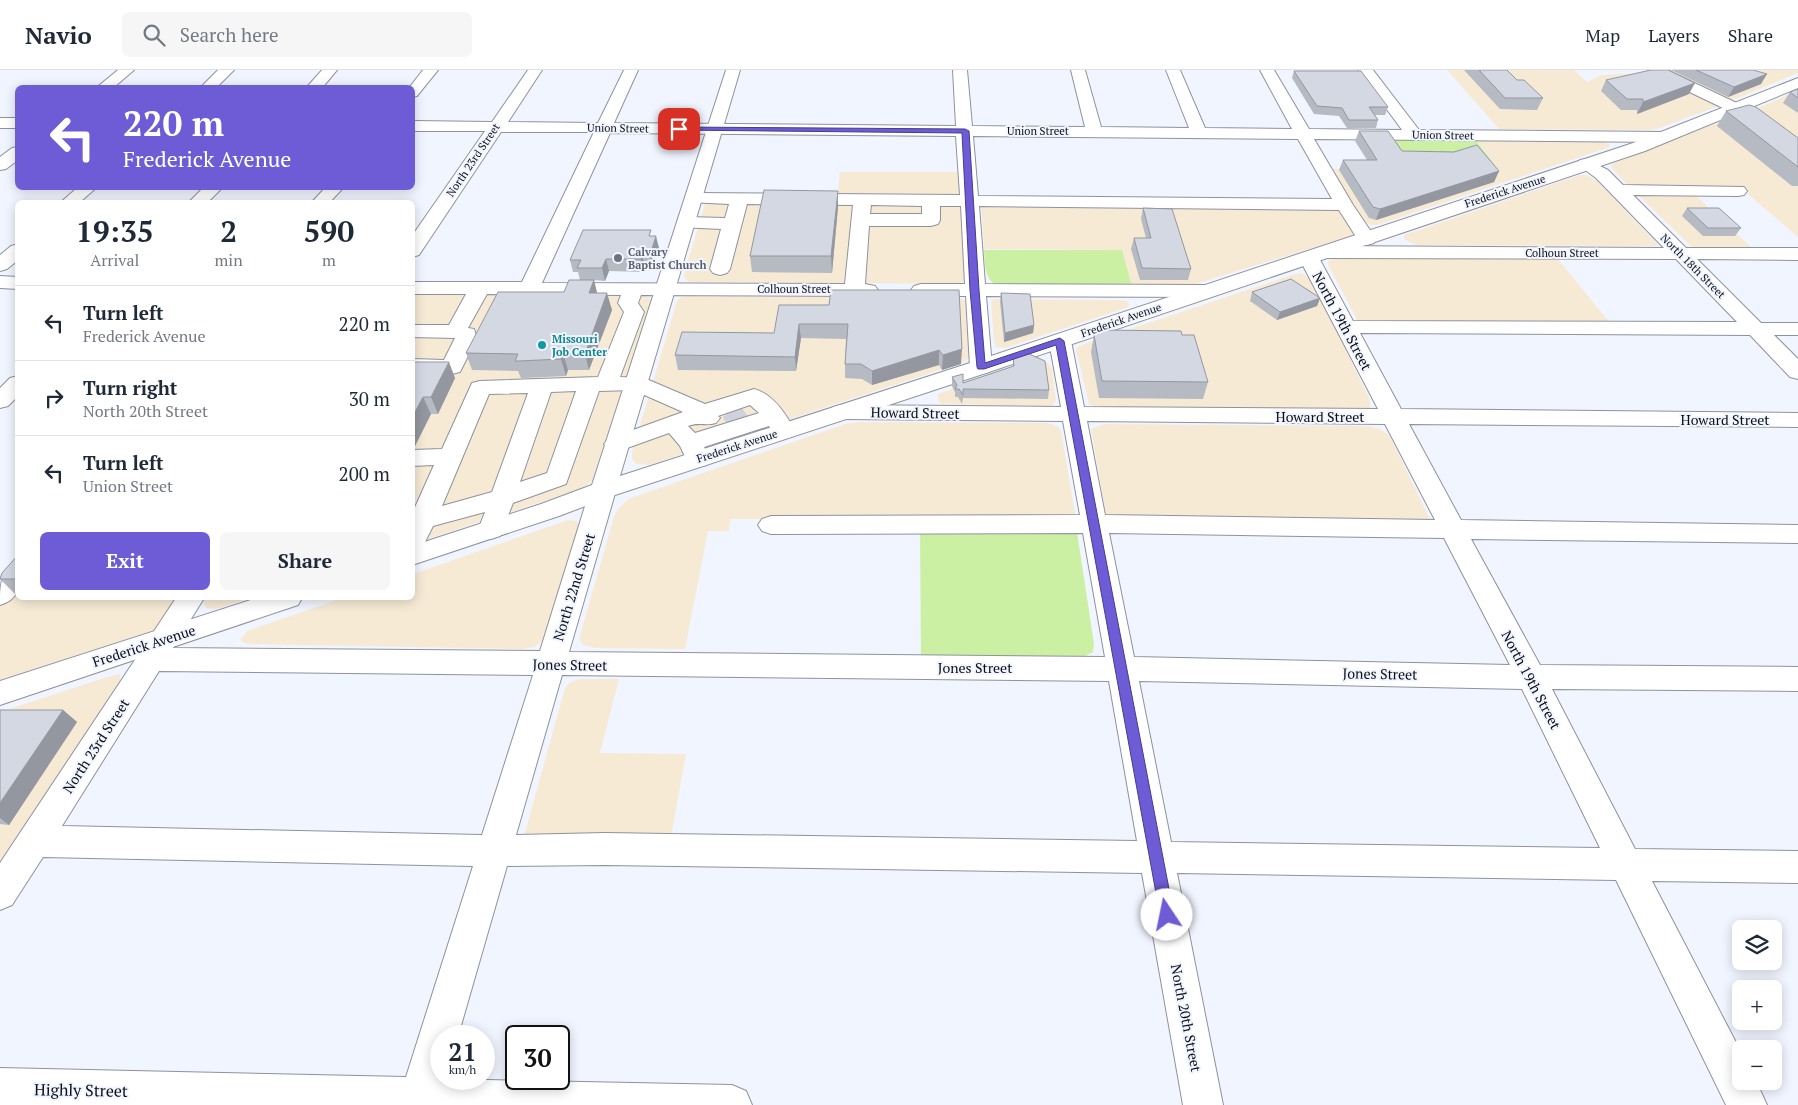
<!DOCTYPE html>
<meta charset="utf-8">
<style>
body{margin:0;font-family:"PT Serif",serif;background:#f6f6f7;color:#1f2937;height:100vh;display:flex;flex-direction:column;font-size:19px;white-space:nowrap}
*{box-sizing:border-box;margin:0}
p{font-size:16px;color:#747a83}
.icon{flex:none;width:28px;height:28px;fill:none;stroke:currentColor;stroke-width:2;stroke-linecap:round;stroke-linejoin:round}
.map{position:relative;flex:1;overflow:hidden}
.panel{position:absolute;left:15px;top:130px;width:400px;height:400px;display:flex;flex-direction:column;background:#fff;border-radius:8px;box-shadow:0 2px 12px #0003}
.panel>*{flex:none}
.top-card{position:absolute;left:15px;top:15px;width:400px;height:105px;border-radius:8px;box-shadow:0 2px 12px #0003;background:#6d5cd6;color:#fff;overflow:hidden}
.tools{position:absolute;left:1732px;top:850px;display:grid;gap:10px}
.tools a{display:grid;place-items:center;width:50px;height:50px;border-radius:8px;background:#fff;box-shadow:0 2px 12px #0003;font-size:25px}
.speed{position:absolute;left:430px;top:955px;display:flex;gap:10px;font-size:25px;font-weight:700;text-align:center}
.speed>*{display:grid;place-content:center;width:65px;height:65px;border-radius:50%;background:#fff;box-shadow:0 2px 12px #0003;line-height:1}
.speed small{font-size:12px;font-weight:400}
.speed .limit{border:2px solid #111;border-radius:8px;background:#fff;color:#111}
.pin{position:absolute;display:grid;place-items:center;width:42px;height:42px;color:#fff;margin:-21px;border-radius:10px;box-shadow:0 2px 8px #0006}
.me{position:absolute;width:55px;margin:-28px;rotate:349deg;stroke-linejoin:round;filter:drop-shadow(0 0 4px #0008)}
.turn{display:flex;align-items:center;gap:18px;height:105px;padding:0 25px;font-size:22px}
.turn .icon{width:65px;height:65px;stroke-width:2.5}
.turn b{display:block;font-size:35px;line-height:42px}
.eta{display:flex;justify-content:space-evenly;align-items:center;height:85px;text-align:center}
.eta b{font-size:30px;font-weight:700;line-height:35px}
.cta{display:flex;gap:10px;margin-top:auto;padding:10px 25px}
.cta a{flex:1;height:58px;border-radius:8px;background:#6d5cd6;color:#fff;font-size:20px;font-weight:700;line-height:58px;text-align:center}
.cta a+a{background:#f6f6f7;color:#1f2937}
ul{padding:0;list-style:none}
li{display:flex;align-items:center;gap:15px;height:75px;padding:0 25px;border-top:1px solid #e0e1e3}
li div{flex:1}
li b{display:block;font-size:19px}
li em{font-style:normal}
header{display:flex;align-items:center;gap:30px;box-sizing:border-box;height:70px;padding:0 25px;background:#fff;border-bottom:1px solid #e0e1e3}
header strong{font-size:24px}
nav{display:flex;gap:28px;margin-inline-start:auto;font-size:18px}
.search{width:350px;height:45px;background:#f6f6f7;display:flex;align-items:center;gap:12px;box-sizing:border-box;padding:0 18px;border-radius:8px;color:#747a83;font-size:19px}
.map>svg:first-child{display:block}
.commercial{fill:#f6ead5}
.green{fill:#cbf0a4}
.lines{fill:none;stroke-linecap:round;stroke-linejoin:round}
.minor-tunnel{stroke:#cfd2db;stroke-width:21;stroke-dasharray:21 11;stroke-linecap:butt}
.minor-casing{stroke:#8e929d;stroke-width:2}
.major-casing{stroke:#8e929d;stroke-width:2}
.minor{fill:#fff;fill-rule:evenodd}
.major{fill:#fff;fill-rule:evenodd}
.wall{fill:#b5bac3}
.shaded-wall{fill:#94979f}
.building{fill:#d3d8e3;stroke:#94979f}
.route{fill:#6d5cd6;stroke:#473c8b}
.worship-dot{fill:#6b7280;stroke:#f1f5ff;stroke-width:2}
.culture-dot{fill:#0f9aa8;stroke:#f1f5ff;stroke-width:2}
.labels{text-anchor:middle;stroke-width:4;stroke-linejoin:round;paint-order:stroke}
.far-street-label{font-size:11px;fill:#0c0e12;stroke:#f1f5ff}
.far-worship-label{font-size:11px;font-weight:bold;fill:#5b616d;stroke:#f1f5ff;text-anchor:start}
.far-culture-label{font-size:11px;font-weight:bold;fill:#0d838f;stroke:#f1f5ff;text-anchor:start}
.street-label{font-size:14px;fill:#0c0e12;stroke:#f1f5ff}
.near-street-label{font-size:16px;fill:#0c0e12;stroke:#f1f5ff}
</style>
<header>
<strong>Navio</strong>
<div class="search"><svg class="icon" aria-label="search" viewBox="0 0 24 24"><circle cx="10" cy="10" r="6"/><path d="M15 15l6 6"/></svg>Search here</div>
<nav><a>Map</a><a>Layers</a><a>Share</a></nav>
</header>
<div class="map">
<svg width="1798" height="1035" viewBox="0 0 1798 1035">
<rect width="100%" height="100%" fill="#f1f5ff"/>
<g class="commercial">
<path d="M1447 0H1574L1587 12 1601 5 1651 3 1717 35 1716 37 1657 59 1648 60 1499 59Z"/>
<path d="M1663 0H1798V3L1733 30H1727Z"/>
<path d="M1798 20V73L1756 39Z"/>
<path d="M1732 47 1798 85V167L1741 118H1630L1611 97 1612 94Z"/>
<path d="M1474 68 1592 70 1603 72 1609 74 1610 77 1377 155H1371L1362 150 1332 99 1409 100 1403 90H1492Z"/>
<path d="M840 102H961L962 129 837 128Z"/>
<path d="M1580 105H1586L1596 110 1659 176 1416 175 1404 169V165Z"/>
<path d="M1635 122 1693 123 1753 179 1698 178 1691 176Z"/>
<path d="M706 130 963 134 966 209 961 213 952 214 689 212 685 209 684 205Z"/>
<path d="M981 135 1339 137 1354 161V165L1189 216H1132L1122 180 984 179Z"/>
<path d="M1335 188H1557L1611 254 1359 253 1328 195 1329 190Z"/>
<path d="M1300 203 1308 207 1313 212 1370 330V339L1096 337 1089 334 1076 280 1079 276 1292 205Z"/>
<path d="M413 224 644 226 650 228 651 232 592 411 584 417 571 422 413 474Z"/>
<path d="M689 226 958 228 966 230 968 236 969 285 967 290 961 293 649 395 636 394 632 389V382L677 231 681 227Z"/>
<path d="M996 229 1116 230 1127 231 1130 235 1126 238 1005 278 996 277 994 271 991 231Z"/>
<path d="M1040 291 1048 293 1052 299 1056 331 1051 336 942 334 938 331V325L943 322Z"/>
<path d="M859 352 1048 353 1057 356 1061 361 1076 449H730L729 461H708L685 579 595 578 583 575 579 569 613 450 617 440 628 429 845 354Z"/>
<path d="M1105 354 1370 356 1380 359 1389 365 1433 455 1107 450 1091 359Z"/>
<path d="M568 450 577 451 580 458 542 571 535 577 523 579 247 574 240 570 247 561 343 528H412L413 504Z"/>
<path d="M17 512 18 528H181L166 550 157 559 0 610V534Z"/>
<path d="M205 528H250L216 539 206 538 203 531Z"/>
<path d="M120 604V612L108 632 0 794V642L104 608Z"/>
<path d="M580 609H619L600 683 686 684 670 772 523 770 565 618 571 612Z"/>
</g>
<g class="green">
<path d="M1388 67 1474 68 1492 91 1403 90Z"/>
<path d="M984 180H1122L1132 216 995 214C984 208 985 191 984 180Z"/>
<path d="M920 461 1077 462 1094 574 1093 582 1083 587 921 586Z"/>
</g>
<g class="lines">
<path class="minor-tunnel" d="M731 341 739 352"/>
<defs>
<g id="minor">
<path d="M118 0H134L113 18H96Z"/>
<path d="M218 0H234L216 18H200Z"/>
<path d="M322 0H337L322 18H306Z"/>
<path d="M423 0H438L417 26 412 27V18H409Z"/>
<path d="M528 0H542L508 52 598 53 624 0H638L614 53 956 56 953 0H967L972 56 1085 57 1071 0H1085L1101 57 1189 58 1166 0H1180L1205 58 1292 59 1260 0H1274L1309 59 1402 60 1358 0H1373L1419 60 1664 62 1670 64 1672 67 1670 70 1664 72 1314 69 1353 135 1376 169 1374 173 1367 175 1360 173 1339 140 979 136 985 214 1205 215 1212 217 1215 221 1212 225 1205 227 986 226 992 297 989 302 981 304 973 302 970 297 966 226H921L914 224 911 220 914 216 921 214H965L961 136H940V150L938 154 931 156H869L865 214 875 216 878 220 875 224 868 226 641 225 638 233 644 242 620 307 644 308 705 334 754 319C773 324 786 344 795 361L791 366 783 369 775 366 769 356 704 377 710 389 707 395 698 397 689 395 680 376 669 363 616 382 608 379 604 374 608 369 683 342 633 320 599 321 566 414 513 433 500 466 491 469 482 466 478 460 485 442 433 456 421 480 412 482V444L434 395 412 396V380L442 379 472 313 480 311 598 307 624 242 618 233 621 225 487 224 468 258 474 259 477 268 460 302 452 304 412 303V289L444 290 455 268 412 267V255H449L466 224H412V212H522L594 62H501L419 185 412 187V166L485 61H412V51L492 52ZM610 63 956 66 960 125 694 123 688 124 685 128 688 132 729 134 725 148 686 147 679 149 677 153 679 157 721 159 710 199 713 203 720 205 727 203 730 199 747 134 853 135 845 214 542 213ZM973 66 1298 69 1332 129 978 126ZM871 135 922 136V144H870ZM576 321 547 403 520 412 551 322ZM528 323 492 422 442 436 489 324ZM750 335 759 343 695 363 688 356C699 352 706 356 716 353L720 348 718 346Z"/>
<path d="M1648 0H1667L1762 45 1798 71V84L1792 83 1750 51 1650 3Z"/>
<rect x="0" y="48" width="18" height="10"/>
<path d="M18 77V90L6 99 0 100V87L12 78Z"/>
<path d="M1586 89 1608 100 1623 115 1744 117 1747 121 1744 125 1738 126 1633 125 1686 178H1798V190L1697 189 1761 253H1798V265H1774L1798 289V309L1790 307 1750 265 1360 263 1401 339 1798 343V357L1409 354 1461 450 1798 455V473L1471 469 1540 595 1798 597V621L1552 619 1635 779 1798 781V813L1652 811 1741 982V1011H1756L1767 1035H1726L1616 810 1177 803 1223 1035H1183L1142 803 605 795 507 796 458 966H441V1009L732 1015 746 1021 752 1035H0V998L406 1007 473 796 43 787 12 835 0 840V793L176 528H204L173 578 540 581 590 420 594 414 603 411 612 414 616 420 569 582 1105 587 1083 463 771 464 762 461 758 455 762 449 771 446 1080 445 1063 351 841 349 833 347 829 342 833 337 841 335 1061 337 1049 271 1052 266 1060 265 1068 266 1071 271 1084 337 1378 339 1299 188 1302 184 1309 182 1316 184 1319 188 1353 251 1737 252 1676 189 1325 188 1318 186 1315 182 1318 178 1325 176 1664 178 1596 108 1577 94 1580 90ZM1087 351 1385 354 1435 450 1105 445ZM1109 463 1444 468 1510 595 1134 587ZM159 601 533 605 482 765 62 756ZM562 605 1109 611 1137 771 605 763 516 765ZM1139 611 1522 619 1600 778 1171 772Z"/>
<path d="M77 118H96L80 132H61Z"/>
<path d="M203 118H222L208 132H189Z"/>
<path d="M325 118H343L330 132H312Z"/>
<path d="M18 174V190L7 199 0 201V185L11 176Z"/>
<path d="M0 206 18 207V219L0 218Z"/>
<path d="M18 306V326L8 336 0 338V318L10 308Z"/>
<path d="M18 493C18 513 23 528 0 535 0 516 0 500 18 493Z"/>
</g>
<g id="major">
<path d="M726 0H740L620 406 973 292 1633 73 1798 8V18L1645 81 989 302 612 426 559 446 412 495V476L541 434 592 415Z"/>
<path d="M257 528H302L298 535 0 635V611Z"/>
</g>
</defs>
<use href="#minor" class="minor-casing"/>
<use href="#major" class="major-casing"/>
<use href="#minor" class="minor"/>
<use href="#major" class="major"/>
</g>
<g class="wall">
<path d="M1464 0H1507L1517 10 1543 28 1537 40 1500 39Z"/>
<path d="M1671 0H1753L1761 14 1728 27Z"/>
<path d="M1294 1 1388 37 1385 45H1375L1378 50 1376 58H1347L1339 46 1314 44 1292 8Z"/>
<path d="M1606 10 1689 24 1637 44V40H1621L1601 21Z"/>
<path d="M1798 19V43L1783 33 1790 22Z"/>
<path d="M1726 41 1798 68V116H1792L1717 56Z"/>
<path d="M1359 61 1402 81 1499 101 1494 112 1376 150 1369 148 1339 100 1343 90H1367L1355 71Z"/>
<path d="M838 137 832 203 752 202 750 186Z"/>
<path d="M1143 138 1191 199 1188 210H1140L1131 179 1134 168H1146L1141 149Z"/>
<path d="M1687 138 1741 158 1735 166H1703L1682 146Z"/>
<path d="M652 166 659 178 652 197H645L643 202 609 201 605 211 594 210 597 223 612 240 589 300H568L566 306 524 308H521L518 301 472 300 466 283 564 222 580 210 578 202H573L570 190Z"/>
<path d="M959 220 961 294 942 300 939 295 872 315 862 309 845 308V294L846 269 801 268 796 301 678 300 675 285 774 263 829 235Z"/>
<path d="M1252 222 1320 228 1317 236 1277 250 1250 231Z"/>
<path d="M1001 223 1034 255 1033 263 1004 272 1000 232Z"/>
<path d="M1094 265H1182L1208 312 1203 329 1099 328 1091 282Z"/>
<path d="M1013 287 1049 320 1048 329 963 328 962 334 958 327H955V322L952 316V307L963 313 1013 297Z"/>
<path d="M412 292 455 308 438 344H431L414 378Z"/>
<path d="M18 485V526H17L0 509Z"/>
<path d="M0 640H63L77 652 9 755 0 754Z"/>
</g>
<g class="shaded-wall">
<path d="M1767 4 1761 14 1728 27 1734 17Z"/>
<path d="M1695 13 1689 24 1637 44 1643 32Z"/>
<path d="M1499 101 1494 112 1376 150 1380 139Z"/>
<path d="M838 121V137L832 203 831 186Z"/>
<path d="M656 166 659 178 652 197 650 185Z"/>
<path d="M642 185 645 197 643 202 641 189Z"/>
<path d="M606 189 609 201 605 211 602 198Z"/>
<path d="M594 210 598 227 589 223Z"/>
<path d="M607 223 612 240 589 300 585 284Z"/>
<path d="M1320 228 1317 236 1277 250 1280 242Z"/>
<path d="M799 254 801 268 796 301 795 287Z"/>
<path d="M1034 255 1033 263 1004 272 1005 263Z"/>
<path d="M962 279 961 294 942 300 943 285Z"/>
<path d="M939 280V295L872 315V301Z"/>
<path d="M563 283 568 300 566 306 561 289Z"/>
<path d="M449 292 455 308 438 344 431 327Z"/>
<path d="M423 327 431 344 414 378 412 379V348Z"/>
<path d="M63 640 77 652 9 755 0 748V733Z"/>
</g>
<g class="building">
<path d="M1479 0H1507L1517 10H1524L1543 28H1505Z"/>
<path d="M1651 0H1668L1695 13 1643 32V29H1627L1606 10Z"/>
<path d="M1696 0H1753L1767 4 1734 17Z"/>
<path d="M1294 1H1361L1388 37H1369L1378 50H1349L1342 38 1317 36Z"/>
<path d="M1798 19V28L1790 22Z"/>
<path d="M1749 35 1756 37 1798 68V97L1726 41Z"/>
<path d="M1359 61H1388L1402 81 1454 82 1477 75 1499 101 1380 139 1373 137 1343 90H1377Z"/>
<path d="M764 120 838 121 831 186H750Z"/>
<path d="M1143 138 1172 139 1191 199 1142 198 1134 168H1151Z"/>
<path d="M1687 138H1719L1741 158H1708Z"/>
<path d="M583 160H651L649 166H656L650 185H642L641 189H606L602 198H577L581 190H570Z"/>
<path d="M1291 209 1320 228 1280 242 1252 222Z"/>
<path d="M569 210H594L589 223H607L585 284 563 283 561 289 519 291H515L518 284 466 283 498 222H564Z"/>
<path d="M831 220H959L962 279 943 285 939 280 872 301 861 294H845L848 254H799L795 287 675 285 682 262 774 263 779 235H829Z"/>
<path d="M1001 223 1030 224 1034 255 1005 263Z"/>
<path d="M1101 260 1181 261 1182 265H1194L1208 312 1102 311 1094 265Z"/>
<path d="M1027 283 1045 291 1049 320 963 319V325L959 319H955L957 315 952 307 963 304V313L1014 296 1013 287Z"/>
<path d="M412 292H449L431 327H423L412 348Z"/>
<path d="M18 485V509H0L2 503Z"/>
<path d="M0 640H63L0 733Z"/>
</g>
<path class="route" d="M679 57 965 59 969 61 979 220 985 293 1060 268 1064 271 1174 845 1172 850 1167 852 1162 850 1160 845 1056 275 984 299H978L977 297 970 220 962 63 676 60 675 59Z"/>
<circle class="worship-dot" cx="618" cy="188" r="5"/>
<circle class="culture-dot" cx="542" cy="275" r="5"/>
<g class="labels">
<g class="far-street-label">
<text transform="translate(618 58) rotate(1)" y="4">Union Street</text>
<text x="1038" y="65">Union Street</text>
<text transform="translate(1443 65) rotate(1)" y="4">Union Street</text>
<text transform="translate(473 90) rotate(-56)" y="4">North 23rd Street</text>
<text transform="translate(1505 121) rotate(-18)" y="4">Frederick Avenue</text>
<text x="1562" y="187">Colhoun Street</text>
<text transform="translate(1693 196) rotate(45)" y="4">North 18th Street</text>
<text x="794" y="223">Colhoun Street</text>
<text transform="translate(1121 250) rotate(-19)" y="4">Frederick Avenue</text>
<text transform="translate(737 376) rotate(-18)" y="4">Frederick Avenue</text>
</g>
<g class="far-worship-label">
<text x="628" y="186">Calvary<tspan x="628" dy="13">Baptist Church</tspan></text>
</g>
<g class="far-culture-label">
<text x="552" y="273">Missouri<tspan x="552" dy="13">Job Center</tspan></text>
</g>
<g class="street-label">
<text transform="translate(1342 251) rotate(62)" y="5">North 19th Street</text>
<text transform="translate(915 343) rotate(1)" y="5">Howard Street</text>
<text x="1320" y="352">Howard Street</text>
<text x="1725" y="355">Howard Street</text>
<text transform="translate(574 517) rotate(-73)" y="5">North 22nd Street</text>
<text transform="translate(144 576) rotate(-18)" y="5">Frederick Avenue</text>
<text transform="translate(570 595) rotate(1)" y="5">Jones Street</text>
<text x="975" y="603">Jones Street</text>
<text transform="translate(1380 604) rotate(1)" y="5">Jones Street</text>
<text transform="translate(1531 610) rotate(62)" y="5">North 19th Street</text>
<text transform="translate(96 676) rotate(-57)" y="5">North 23rd Street</text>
<text transform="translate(1186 948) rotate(79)" y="5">North 20th Street</text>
</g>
<g class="near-street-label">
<text transform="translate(81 1020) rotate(1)" y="6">Highly Street</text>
</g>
</g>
</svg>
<div class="tools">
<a><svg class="icon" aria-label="layers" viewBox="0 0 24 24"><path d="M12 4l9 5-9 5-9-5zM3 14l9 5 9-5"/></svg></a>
<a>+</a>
<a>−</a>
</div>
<div class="speed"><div>21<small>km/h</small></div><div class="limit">30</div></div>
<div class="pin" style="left:679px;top:59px;background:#d93025"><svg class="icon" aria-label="arrive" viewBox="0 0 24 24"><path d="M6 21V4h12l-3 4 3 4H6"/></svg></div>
<svg class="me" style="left:1167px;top:845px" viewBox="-20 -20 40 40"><circle r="19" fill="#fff"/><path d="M0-13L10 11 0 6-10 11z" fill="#6d5cd6"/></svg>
<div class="top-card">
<div class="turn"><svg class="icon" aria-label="left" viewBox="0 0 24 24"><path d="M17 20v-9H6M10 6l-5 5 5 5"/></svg><div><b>220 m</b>Frederick Avenue</div></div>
</div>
<section class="panel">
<div class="eta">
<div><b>19:35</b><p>Arrival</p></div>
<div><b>2</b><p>min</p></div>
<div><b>590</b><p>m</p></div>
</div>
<ul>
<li><svg class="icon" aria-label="left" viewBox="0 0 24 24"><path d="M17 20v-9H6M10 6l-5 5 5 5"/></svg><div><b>Turn left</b><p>Frederick Avenue</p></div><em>220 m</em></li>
<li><svg class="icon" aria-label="right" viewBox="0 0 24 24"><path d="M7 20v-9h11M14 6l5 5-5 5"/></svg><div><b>Turn right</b><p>North 20th Street</p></div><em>30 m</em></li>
<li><svg class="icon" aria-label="left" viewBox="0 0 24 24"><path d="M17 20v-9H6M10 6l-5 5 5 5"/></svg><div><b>Turn left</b><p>Union Street</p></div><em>200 m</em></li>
</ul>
<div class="cta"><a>Exit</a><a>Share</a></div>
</section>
</div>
